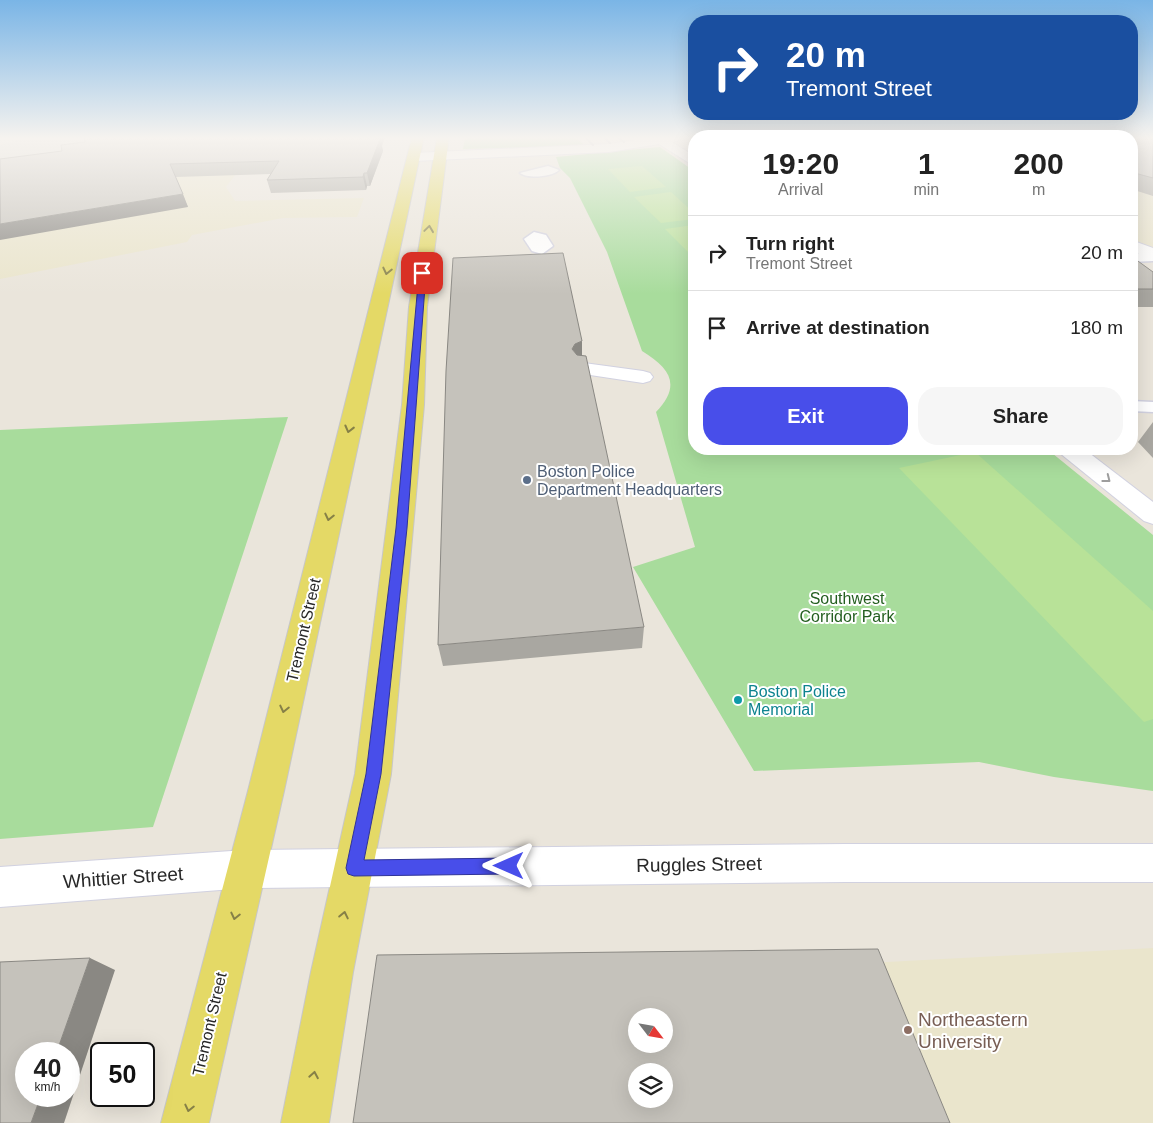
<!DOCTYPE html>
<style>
body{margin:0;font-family:Arial,sans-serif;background:#f6f6f6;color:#222;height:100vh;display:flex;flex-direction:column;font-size:19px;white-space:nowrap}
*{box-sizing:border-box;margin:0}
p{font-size:16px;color:#767676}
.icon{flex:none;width:28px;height:28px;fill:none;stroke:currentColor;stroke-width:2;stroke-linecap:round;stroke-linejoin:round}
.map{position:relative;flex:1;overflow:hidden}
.drawer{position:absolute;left:688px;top:130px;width:450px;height:325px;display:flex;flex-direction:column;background:#fff;border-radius:20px;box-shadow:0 5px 20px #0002}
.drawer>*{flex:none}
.banner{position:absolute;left:688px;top:15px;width:450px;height:105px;border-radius:20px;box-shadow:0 5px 20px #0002;background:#1a4fa0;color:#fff;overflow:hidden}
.needle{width:32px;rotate:121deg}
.tools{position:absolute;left:628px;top:1008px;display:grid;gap:10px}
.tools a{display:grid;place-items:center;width:45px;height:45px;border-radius:50%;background:#fff;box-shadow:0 5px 20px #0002;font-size:25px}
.speed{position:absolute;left:15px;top:1042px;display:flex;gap:10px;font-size:25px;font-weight:700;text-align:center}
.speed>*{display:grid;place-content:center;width:65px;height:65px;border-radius:50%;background:#fff;box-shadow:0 5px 20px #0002;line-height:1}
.speed small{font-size:12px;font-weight:400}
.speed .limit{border:2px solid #111;border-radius:8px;background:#fff;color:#111}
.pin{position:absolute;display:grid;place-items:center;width:42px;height:42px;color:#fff;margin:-21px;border-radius:10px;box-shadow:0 2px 8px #0006}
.me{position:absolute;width:55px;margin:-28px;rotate:270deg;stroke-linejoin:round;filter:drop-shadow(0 0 4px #0008)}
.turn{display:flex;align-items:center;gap:18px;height:105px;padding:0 15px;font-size:22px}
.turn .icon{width:65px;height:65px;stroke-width:2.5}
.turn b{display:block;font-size:35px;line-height:42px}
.eta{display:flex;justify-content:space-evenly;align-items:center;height:85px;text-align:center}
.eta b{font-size:30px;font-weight:700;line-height:35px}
.primary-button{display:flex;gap:10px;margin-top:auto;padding:10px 15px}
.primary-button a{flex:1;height:58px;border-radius:20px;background:#484eea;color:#fff;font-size:20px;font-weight:700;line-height:58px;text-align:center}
.primary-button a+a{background:#f6f6f6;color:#222}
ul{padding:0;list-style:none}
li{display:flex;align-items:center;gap:15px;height:75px;padding:0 15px;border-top:1px solid #e0e0e0}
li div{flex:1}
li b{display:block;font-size:19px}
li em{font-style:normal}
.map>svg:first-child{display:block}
.education{fill:#eae5cc;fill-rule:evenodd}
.green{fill:#a8dc9c}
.pitch{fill:#b8e298}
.plaza{fill:#dad8d1}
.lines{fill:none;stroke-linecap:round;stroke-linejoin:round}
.lane-casing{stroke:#d1d1e0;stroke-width:3}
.street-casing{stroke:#d1d1e0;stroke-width:2}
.secondary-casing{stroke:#d1d1e0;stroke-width:2}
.primary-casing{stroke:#c7c7c7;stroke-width:2}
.lane{fill:#fff;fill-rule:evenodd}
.street{fill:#fff;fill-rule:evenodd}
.secondary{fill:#fff;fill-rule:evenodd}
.primary{fill:#e4d966;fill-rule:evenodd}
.rail{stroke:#9f9fb1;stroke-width:2}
.wall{fill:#a9a7a1}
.shaded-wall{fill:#8a8883}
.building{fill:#c5c2bb;stroke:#8a8883;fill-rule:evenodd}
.oneway{stroke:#868047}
.oneway2{stroke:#9e9e9e}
.route{fill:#484eea;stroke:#2f3398}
.service-dot{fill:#5c6f8a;stroke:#fff;stroke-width:2}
.culture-dot{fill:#0f9aa8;stroke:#fff;stroke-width:2}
.education-dot{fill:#8d6e63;stroke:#fff;stroke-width:2}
.labels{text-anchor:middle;stroke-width:4;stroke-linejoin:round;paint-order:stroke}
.service-label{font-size:16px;fill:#4e5e75;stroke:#fff;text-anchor:start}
.park-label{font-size:16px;fill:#235e1f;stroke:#fff}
.street-label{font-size:16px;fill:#282828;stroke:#fff}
.culture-label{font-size:16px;fill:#0d838f;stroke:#fff;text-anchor:start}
.near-street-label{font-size:19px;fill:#282828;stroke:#fff}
.near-education-label{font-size:19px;fill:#785e54;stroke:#fff;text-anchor:start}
</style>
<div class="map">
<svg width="1153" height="1123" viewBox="0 0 1153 1123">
<rect width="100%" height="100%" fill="#eae5db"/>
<g class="education">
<path d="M30 137H293L263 139 226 187 235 201 364 198 357 217 283 218 192 235 187 242 0 279V145Z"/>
<path d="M1131 137H1153V254L1131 245Z"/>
<path d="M1153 948V1123H368L387 975 868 963ZM636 1016H664V1044H636ZM636 1071H664V1099H636Z"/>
</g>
<g class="green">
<path d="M465 137H576L585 146 463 149Z"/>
<path d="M660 147 694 171V449H1047L1153 535V791L1054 777 979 762 754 771 633 567 695 547 656 412C682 385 670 368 642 351L607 252 570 178 560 168 556 157Z"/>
<path d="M288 417 153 827 0 839V430Z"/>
</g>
<g class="pitch">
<path d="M642 166 666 187 630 192 608 169Z"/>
<path d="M671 192 694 213V219L661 223 634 197Z"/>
<path d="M694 225V258L665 229Z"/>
<path d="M975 452 1153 611V719L1144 722 899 468Z"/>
</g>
<path class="plaza" d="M31 137H95L89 145 60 151 61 157 0 173V145Z"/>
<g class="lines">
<defs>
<g id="lane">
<path d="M548 166 559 170C552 177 528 179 520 173Z"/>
<path d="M534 232 546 235 553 246 542 254 532 251 524 239Z"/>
<path d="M1153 253V261L1131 262V254Z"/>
<path d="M1131 401 1153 402V412L1131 411Z"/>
</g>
<g id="street">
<path d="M656 137H685L683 139 672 142 694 156V166L659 144 609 152 414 161 408 157 414 153 609 144Z"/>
<path d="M1131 240 1153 248V259L1131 251Z"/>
<path d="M584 363 643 371 650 373 653 377 650 381 643 383 577 373 574 369 577 365Z"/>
<path d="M1058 449H1084L1153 502V524L1144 521 1061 454Z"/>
<path d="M246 850 260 855 265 869 260 883 246 888 0 907V867Z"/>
</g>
<path id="secondary" d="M846 844H1153V882H846L246 888 232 883 227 869 232 855 246 850Z"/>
<g id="primary">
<path d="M412 137H424L284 791 209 1123H161L248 791Z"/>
<path d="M437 137H449L427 307 424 405 391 774 353 972 329 1123H281L311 972 355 774 402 405 409 307Z"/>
</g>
</defs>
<use href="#lane" class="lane-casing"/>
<use href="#street" class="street-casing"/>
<use href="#secondary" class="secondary-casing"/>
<use href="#primary" class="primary-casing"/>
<use href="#lane" class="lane"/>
<use href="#street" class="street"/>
<use href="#secondary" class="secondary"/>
<use href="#primary" class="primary"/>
<g class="rail">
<path d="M585 137 593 145"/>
<path d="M603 137 610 143"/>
<path d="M618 137 624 142"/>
</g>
</g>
<g class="wall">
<path d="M1131 137H1153V196L1131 189Z"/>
<path d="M85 142 382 146 383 151 370 186H367L366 190 271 193 267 180 271 174 175 177 188 207 62 151Z"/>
<path d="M1131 256 1153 272V307H1131Z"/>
<path d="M1153 422V458L1138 442Z"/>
<path d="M644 627 642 648 443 666 438 645Z"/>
</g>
<g class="shaded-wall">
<path d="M378 137H385L382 146 383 151 370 186 367 173Z"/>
<path d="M364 173 367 186 366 190 363 177Z"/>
<path d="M183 194 188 207 0 240V224Z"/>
<path d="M582 341V362L572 349 575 344Z"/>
<path d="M90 958 115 970 64 1123H31L41 1096H69V1054H56Z"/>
</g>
<g class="building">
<path d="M84 137H378V139H380L367 173H364L363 177 267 180 279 161 170 164 183 194 0 224V159L62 151 61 145 85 142Z"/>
<path d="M1131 137H1153V178L1131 172Z"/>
<path d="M563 253 582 341 575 344 572 349 577 355 586 356 644 627 438 645 446 371 453 258Z"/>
<path d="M1131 256 1153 272V289H1131Z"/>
<path d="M878 949 950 1123H353L377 955ZM636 1016H664V1044H636ZM636 1071H664V1099H636Z"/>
<path d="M90 958 56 1054H26V1096H41L31 1123H0V962Z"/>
</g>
<defs><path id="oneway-chevron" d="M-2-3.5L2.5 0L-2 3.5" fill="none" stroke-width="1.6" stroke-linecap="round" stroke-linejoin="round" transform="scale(1.25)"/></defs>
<g class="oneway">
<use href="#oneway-chevron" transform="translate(429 229) rotate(-82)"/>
<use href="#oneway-chevron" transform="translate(387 271) rotate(103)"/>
<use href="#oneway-chevron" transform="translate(349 429) rotate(104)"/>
<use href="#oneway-chevron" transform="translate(329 517) rotate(103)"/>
<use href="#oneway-chevron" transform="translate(284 709) rotate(103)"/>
<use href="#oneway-chevron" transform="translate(344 915) rotate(-78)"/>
<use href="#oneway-chevron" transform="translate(235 916) rotate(103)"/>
<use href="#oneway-chevron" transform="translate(314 1075) rotate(-80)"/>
<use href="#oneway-chevron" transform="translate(189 1108) rotate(103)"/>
</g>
<use class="oneway2" href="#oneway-chevron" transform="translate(1107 479) rotate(38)"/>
<linearGradient id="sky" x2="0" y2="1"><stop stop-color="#7ab5e6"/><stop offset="0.47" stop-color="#f6f3ef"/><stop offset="1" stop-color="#f6f3ef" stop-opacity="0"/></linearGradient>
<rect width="1153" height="294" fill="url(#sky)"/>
<path class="route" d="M422 271 426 273 407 528 381 774 364 860 509 858 515 860 517 866 515 871 509 874 354 876 348 874 346 868 366 774 396 528 419 273Z"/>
<circle class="service-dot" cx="527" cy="480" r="5"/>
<circle class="culture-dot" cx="738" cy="700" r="5"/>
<circle class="education-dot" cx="908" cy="1030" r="5"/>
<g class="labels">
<g class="service-label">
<text x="537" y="477">Boston Police<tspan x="537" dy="18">Department Headquarters</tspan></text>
</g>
<g class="park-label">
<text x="847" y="604">Southwest<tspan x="847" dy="18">Corridor Park</tspan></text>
</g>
<g class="street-label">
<text transform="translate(303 630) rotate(-77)" y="6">Tremont Street</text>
<text transform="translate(209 1024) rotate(-77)" y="6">Tremont Street</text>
</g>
<g class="culture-label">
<text x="748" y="697">Boston Police<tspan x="748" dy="18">Memorial</tspan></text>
</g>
<g class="near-street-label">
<text transform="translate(699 864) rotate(-1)" y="7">Ruggles Street</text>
<text transform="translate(123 877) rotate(-4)" y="7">Whittier Street</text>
</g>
<g class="near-education-label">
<text x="918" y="1026">Northeastern<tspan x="918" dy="22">University</tspan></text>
</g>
</g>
</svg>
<div class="tools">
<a><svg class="needle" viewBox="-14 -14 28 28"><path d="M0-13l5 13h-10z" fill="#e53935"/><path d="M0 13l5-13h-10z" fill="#767676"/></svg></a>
<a><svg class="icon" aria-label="layers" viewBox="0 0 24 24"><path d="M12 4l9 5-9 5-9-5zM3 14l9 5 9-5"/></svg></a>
</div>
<div class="speed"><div>40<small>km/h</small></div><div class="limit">50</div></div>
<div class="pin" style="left:422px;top:273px;background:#d93025"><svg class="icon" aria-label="arrive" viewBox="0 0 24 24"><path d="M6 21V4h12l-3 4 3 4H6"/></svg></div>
<svg class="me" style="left:509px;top:866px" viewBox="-20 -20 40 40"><path d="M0-17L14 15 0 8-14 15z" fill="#484eea" stroke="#fff" stroke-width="4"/></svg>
<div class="banner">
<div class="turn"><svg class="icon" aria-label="right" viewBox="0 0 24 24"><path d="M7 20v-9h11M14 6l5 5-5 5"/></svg><div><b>20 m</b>Tremont Street</div></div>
</div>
<section class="drawer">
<div class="eta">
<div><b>19:20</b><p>Arrival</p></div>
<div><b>1</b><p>min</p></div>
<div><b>200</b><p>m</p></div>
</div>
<ul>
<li><svg class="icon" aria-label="right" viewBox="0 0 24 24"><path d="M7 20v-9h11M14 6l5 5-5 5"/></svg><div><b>Turn right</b><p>Tremont Street</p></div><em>20 m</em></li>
<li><svg class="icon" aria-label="arrive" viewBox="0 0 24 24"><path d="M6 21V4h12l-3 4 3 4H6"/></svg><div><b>Arrive at destination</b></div><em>180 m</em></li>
</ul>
<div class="primary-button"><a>Exit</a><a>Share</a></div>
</section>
</div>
